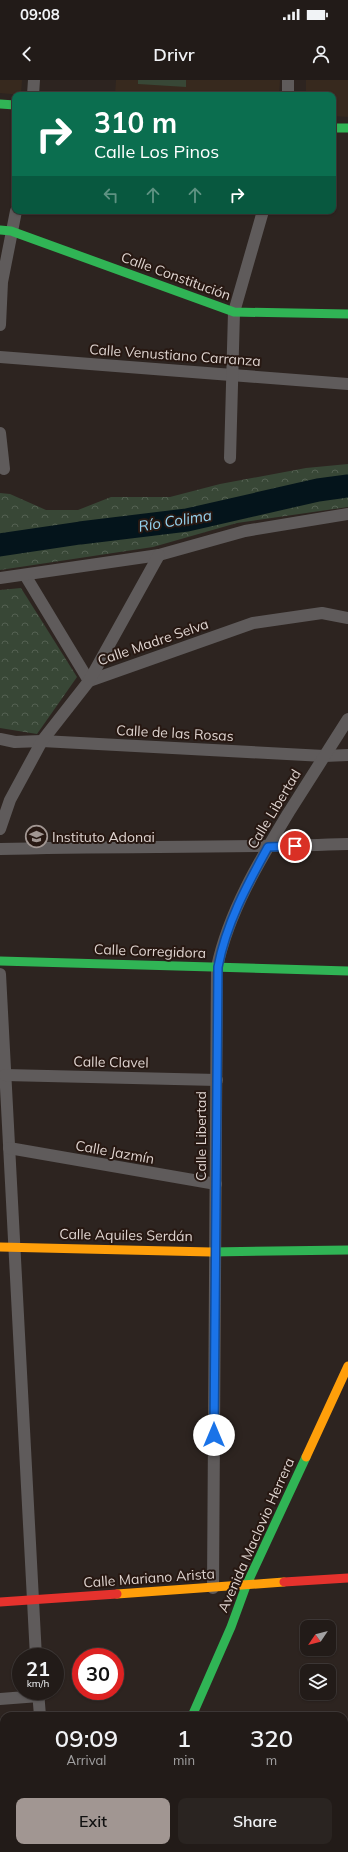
<!DOCTYPE html>
<meta charset="utf-8">
<style>
body{margin:0;font-family:Mulish,sans-serif;background:#2a2421;color:#f1f3f6;height:100vh;display:flex;flex-direction:column;font-size:15px;white-space:nowrap}
*{box-sizing:border-box;margin:0}
p{font-size:13px;color:#a2a1a2}
.icon{flex:none;width:22px;height:22px;fill:none;stroke:currentColor;stroke-width:2;stroke-linecap:round;stroke-linejoin:round}
.map{position:relative;flex:1;overflow:hidden}
.sheet{position:absolute;left:0px;top:1632px;width:348px;height:140px;display:flex;flex-direction:column;background:#221b18;border-radius:12px 12px 0 0;box-shadow:0 1px 3px #0004,0 0 0 1px #3f3937}
.sheet>*{flex:none}
.guide{position:absolute;left:12px;top:12px;width:324px;height:122px;border-radius:8px;box-shadow:0 1px 3px #0004,0 0 0 1px #3f3937;background:#0b6e4f;color:#fff;overflow:hidden}
.needle{width:26px;rotate:235deg}
.tools{position:absolute;left:300px;top:1540px;display:grid;gap:8px}
.tools a{display:grid;place-items:center;width:36px;height:36px;border-radius:8px;background:#221b18;box-shadow:0 1px 3px #0004,0 0 0 1px #3f3937;font-size:20px}
.speed{position:absolute;left:12px;top:1568px;display:flex;gap:8px;font-size:20px;font-weight:700;text-align:center}
.speed>*{display:grid;place-content:center;width:52px;height:52px;border-radius:50%;background:#221b18;box-shadow:0 1px 3px #0004,0 0 0 1px #3f3937;line-height:1}
.speed small{font-size:10px;font-weight:400}
.speed .limit{border:6px solid #d22;background:#fff;color:#111}
.pin{position:absolute;display:grid;place-items:center;width:34px;height:34px;color:#fff;margin:-17px;border:2px solid #fff;border-radius:50%;box-shadow:0 1px 4px #0007}
.me{position:absolute;width:44px;margin:-22px;rotate:0deg;stroke-linejoin:round;filter:drop-shadow(0 0 3px #0008)}
.turn{display:flex;align-items:center;gap:14px;height:84px;padding:0 16px;font-size:18px}
.turn .icon{width:52px;height:52px;stroke-width:2.5}
.turn b{display:block;font-size:28px;line-height:34px}
.lanes{display:flex;align-items:center;height:38px;padding:0 16px;background:#0003;justify-content:center;gap:20px;direction:ltr}
.lanes .off{opacity:.35}
.eta{display:flex;justify-content:space-evenly;align-items:center;height:68px;text-align:center}
.eta b{font-size:24px;font-weight:600;line-height:28px}
.cta{display:flex;gap:8px;margin-top:auto;padding:8px 16px}
.cta a{flex:1;height:46px;border-radius:8px;background:#a19692;color:#111;font-size:16px;font-weight:600;line-height:46px;text-align:center}
.cta a+a{background:#2a2421;color:#f1f3f6}
.status{display:flex;justify-content:space-between;align-items:center;height:28px;padding:0 20px;background:#221b18;direction:ltr}
.status svg{height:11px;fill:currentColor}
header{display:flex;justify-content:space-between;align-items:center;height:52px;padding:0 16px;background:#221b18;font-size:18px;font-weight:600}
.map>svg:first-child{display:block}
.education{fill:#37291e}
.forest{fill:url(#forest-crowns)}
.pitch{fill:#384736}
.lines{fill:none;stroke-linecap:round;stroke-linejoin:round}
.river{stroke:#04141b;stroke-width:23}
.street{stroke:#5f5b5b;stroke-width:12}
.fast{stroke:#30b455;stroke-width:9}
.slow{stroke:#ff9f0a;stroke-width:9}
.jam{stroke:#e5322d;stroke-width:9}
.route-casing{stroke:#114b97;stroke-width:10}
.route{stroke:#1a73e8;stroke-width:7}
.labels{text-anchor:middle;stroke-width:4;stroke-linejoin:round;paint-order:stroke}
.street-label{font-size:14px;fill:#dfd4d0;stroke:#271812}
.poi-label{font-size:14px;fill:#dfd4d0;stroke:#271812;text-anchor:start}
.water-label{font-size:15px;font-style:italic;fill:#95d2ee;stroke:#271812}
</style>
<div class="status"><b>09:08</b><svg viewBox="0 0 49 12"><path d="M0 12V9h3v3zM5 12V6h3v6zM10 12V3h3v9zM15 12V0h3v12zM26 1h20v11H26zM47 4h2v5h-2z"/></svg></div>
<header><svg class="icon" aria-label="back" viewBox="0 0 24 24"><path d="M15 5l-7 7 7 7"/></svg>Drivr<svg class="icon" aria-label="person" viewBox="0 0 24 24"><circle cx="12" cy="8" r="4"/><path d="M4 21q1-7 8-7t8 7"/></svg></header>
<div class="map">
<svg width="348" height="1772" viewBox="0 0 348 1772">
<defs>
<pattern id="forest-crowns" width="20" height="18" patternUnits="userSpaceOnUse"><rect width="20" height="18" fill="#384736"/><path d="M2 6a3 3 0 1 1 6 0M12 15a3 3 0 1 1 6 0" fill="none" stroke="#546152"/></pattern>
</defs>
<rect width="100%" height="100%" fill="#2d2420"/>
<g class="education">
<path d="M0 0H22L21 15 0 13Z"/>
<path d="M116 0H280L279 15H115Z"/>
<path d="M306 0H348V37L333 36V15H306Z"/>
</g>
<g class="forest">
<path d="M348 384V427L237 443 153 467 0 490V413L10 414 46 430H78L111 417H170L220 404 306 388Z"/>
<path d="M21 508 77 597 37 654 0 648V510Z"/>
</g>
<path class="pitch" d="M138 0H186V7L138 4Z"/>
<g class="lines">
<path class="river" d="M0 465 80 453 187 440 318 410 348 406"/>
<g class="street">
<path d="M33 15 34 0"/>
<path d="M288 15V0"/>
<path d="M0 245 2 202 16 131"/>
<path d="M0 277 348 304"/>
<path d="M0 353 4 389"/>
<path d="M230 378 234 232 263 131"/>
<path d="M25 495 89 601 253 543 322 533 348 538"/>
<path d="M0 498 159 475 245 451 348 434"/>
<path d="M0 659 15 662 42 661 324 676 348 675"/>
<path d="M0 749 10 720 42 661 89 601 159 475"/>
<path d="M0 769C116 766 232 768 348 764"/>
<path d="M0 894 36 1577"/>
<path d="M5 995 217 1000"/>
<path d="M9 1068 216 1104"/>
<path d="M213 1508 217 887C229 831 260 780 289 732 309 701 328 670 348 639"/>
<path d="M38 1611 40 1636"/>
<path d="M0 1619 39 1616"/>
<path d="M47 1768V1772"/>
</g>
<g class="fast">
<path d="M0 24 15 25"/>
<path d="M333 48H348"/>
<path d="M0 150 11 151 234 232 348 234"/>
<path d="M0 881 348 891"/>
<path d="M211 1172 348 1170"/>
<path d="M192 1636 231 1547 246 1506 306 1377"/>
<path d="M0 1712H4"/>
<path d="M134 1772 136 1768"/>
</g>
<g class="slow">
<path d="M0 1167 211 1172"/>
<path d="M306 1377 348 1286"/>
<path d="M117 1514 284 1502"/>
<path d="M344 1687 348 1686"/>
</g>
<g class="jam">
<path d="M284 1502 348 1498"/>
<path d="M0 1522 117 1514"/>
</g>
</g>
<g class="lines">
<defs>
<path id="route" d="M214 1355 218 887C226 844 247 805 268 767L295 766"/>
</defs>
<use href="#route" class="route-casing"/>
<use href="#route" class="route"/>
</g>
<defs>
<symbol id="school-ring" viewBox="-11 -11 22 22"><circle r="9.5" fill="#271812" stroke="#a19692" stroke-width="1.5"/><path d="M0-5L7-2L0 1L-7-2ZM-4 1L0 2.5L4 1V4Q0 6-4 4Z" fill="#a19692"/></symbol>
</defs>
<g fill-rule="evenodd">
<use href="#school-ring" x="24" y="744" width="25" height="25"/>
</g>
<g class="labels">
<g class="street-label">
<text transform="translate(176 196) rotate(20)" y="5">Calle Constitución</text>
<text transform="translate(175 275) rotate(4)" y="5">Calle Venustiano Carranza</text>
<text transform="translate(153 562) rotate(-19)" y="5">Calle Madre Selva</text>
<text transform="translate(175 653) rotate(3)" y="5">Calle de las Rosas</text>
<text transform="translate(274 729) rotate(-59)" y="5">Calle Libertad</text>
<text transform="translate(150 871) rotate(2)" y="5">Calle Corregidora</text>
<text transform="translate(111 982) rotate(1)" y="5">Calle Clavel</text>
<text transform="translate(201 1056) rotate(-90)" y="5">Calle Libertad</text>
<text transform="translate(115 1072) rotate(10)" y="5">Calle Jazmín</text>
<text transform="translate(126 1155) rotate(1)" y="5">Calle Aquiles Serdán</text>
<text transform="translate(256 1455) rotate(-66)" y="5">Avenida Maclovio Herrera</text>
<text transform="translate(149 1498) rotate(-4)" y="5">Calle Mariano Arista</text>
</g>
<g class="poi-label">
<text x="52" y="762">Instituto Adonai</text>
</g>
<g class="water-label">
<text transform="translate(175 441) rotate(-9)" y="5">Río Colima</text>
</g>
</g>
</svg>
<div class="tools">
<a><svg class="needle" viewBox="-14 -14 28 28"><path d="M0-13l5 13h-10z" fill="#e53935"/><path d="M0 13l5-13h-10z" fill="#a2a1a2"/></svg></a>
<a><svg class="icon" aria-label="layers" viewBox="0 0 24 24"><path d="M12 4l9 5-9 5-9-5zM3 14l9 5 9-5"/></svg></a>
</div>
<div class="speed"><div>21<small>km/h</small></div><div class="limit">30</div></div>
<div class="pin" style="left:295px;top:766px;background:#d93025"><svg class="icon" aria-label="arrive" viewBox="0 0 24 24"><path d="M6 21V4h12l-3 4 3 4H6"/></svg></div>
<svg class="me" style="left:214px;top:1355px" viewBox="-20 -20 40 40"><circle r="19" fill="#fff"/><path d="M0-13L10 11 0 6-10 11z" fill="#1a73e8"/></svg>
<div class="guide">
<div class="turn"><svg class="icon" aria-label="right" viewBox="0 0 24 24"><path d="M7 20v-9h11M14 6l5 5-5 5"/></svg><div><b>310 m</b>Calle Los Pinos</div></div>
<div class="lanes"><svg class="icon off" aria-label="left" viewBox="0 0 24 24"><path d="M17 20v-9H6M10 6l-5 5 5 5"/></svg><svg class="icon off" aria-label="ahead" viewBox="0 0 24 24"><path d="M12 20V5M6 11l6-6 6 6"/></svg><svg class="icon off" aria-label="ahead" viewBox="0 0 24 24"><path d="M12 20V5M6 11l6-6 6 6"/></svg><svg class="icon" aria-label="right" viewBox="0 0 24 24"><path d="M7 20v-9h11M14 6l5 5-5 5"/></svg></div>
</div>
<section class="sheet">
<div class="eta">
<div><b>09:09</b><p>Arrival</p></div>
<div><b>1</b><p>min</p></div>
<div><b>320</b><p>m</p></div>
</div>
<div class="cta"><a>Exit</a><a>Share</a></div>
</section>
</div>
